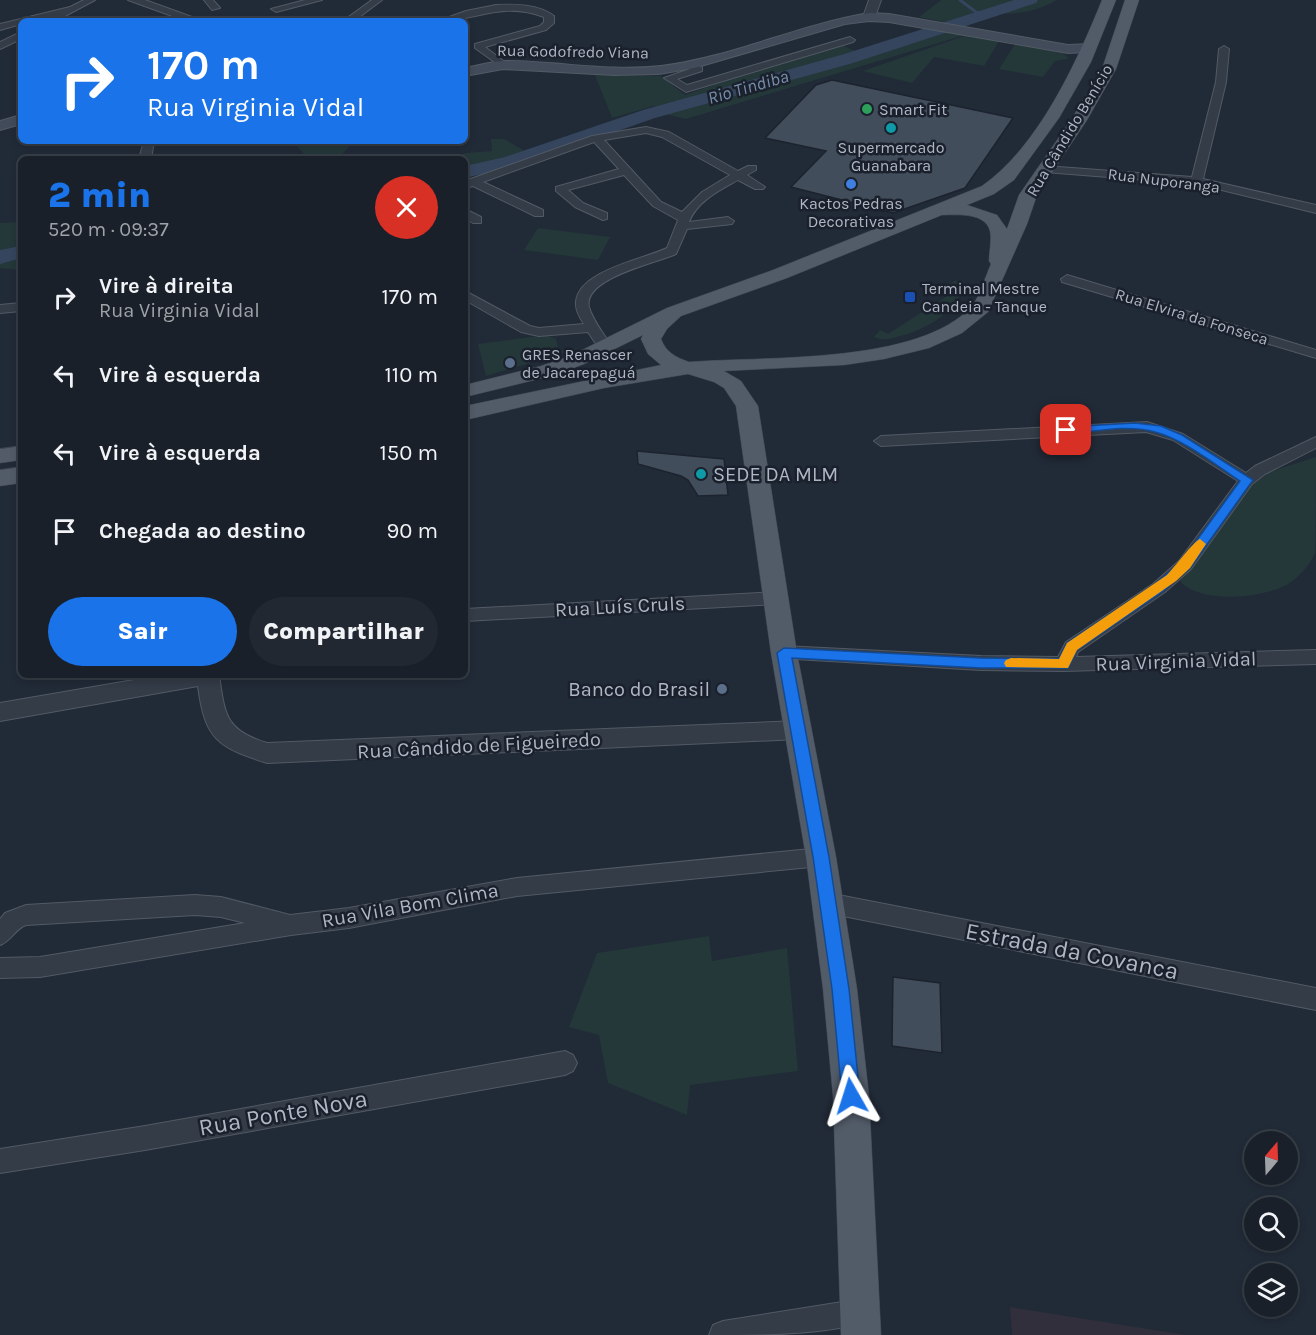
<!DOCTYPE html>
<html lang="pt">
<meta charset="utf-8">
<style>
body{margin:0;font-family:Karla,sans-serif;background:#222831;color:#f1f3f6;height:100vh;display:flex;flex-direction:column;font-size:22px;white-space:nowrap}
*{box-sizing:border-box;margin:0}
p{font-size:20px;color:#9fa3a8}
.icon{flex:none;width:33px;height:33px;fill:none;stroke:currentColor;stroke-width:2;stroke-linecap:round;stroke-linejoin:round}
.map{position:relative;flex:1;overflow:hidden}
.side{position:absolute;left:18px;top:156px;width:450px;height:522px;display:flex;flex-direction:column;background:#192029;border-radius:9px;box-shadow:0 3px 9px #0003,0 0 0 2px #373e46}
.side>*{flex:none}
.top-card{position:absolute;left:18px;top:18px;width:450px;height:126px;border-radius:9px;box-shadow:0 3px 9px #0003,0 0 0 2px #373e46;background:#1a73e8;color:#fff;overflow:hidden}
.needle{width:39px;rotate:19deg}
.tools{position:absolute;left:1244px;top:1131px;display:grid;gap:12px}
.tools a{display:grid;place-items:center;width:54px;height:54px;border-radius:50%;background:#192029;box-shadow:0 3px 9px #0003,0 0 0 2px #373e46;font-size:30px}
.pin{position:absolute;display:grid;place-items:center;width:51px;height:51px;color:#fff;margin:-26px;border-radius:12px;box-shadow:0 3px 9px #0006}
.me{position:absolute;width:66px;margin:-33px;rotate:354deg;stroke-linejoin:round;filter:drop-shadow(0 0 4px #0008)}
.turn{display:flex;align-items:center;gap:21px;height:126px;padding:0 30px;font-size:27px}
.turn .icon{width:78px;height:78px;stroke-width:2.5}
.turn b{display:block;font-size:42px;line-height:51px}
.round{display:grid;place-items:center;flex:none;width:63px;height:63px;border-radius:32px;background:#222831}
.summary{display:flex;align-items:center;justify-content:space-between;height:102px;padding:0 30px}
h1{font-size:36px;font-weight:800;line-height:45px;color:#1a73e8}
.button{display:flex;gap:12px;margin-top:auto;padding:12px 30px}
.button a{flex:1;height:69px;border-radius:36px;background:#1a73e8;color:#fff;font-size:24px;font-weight:800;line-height:69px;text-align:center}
.button a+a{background:#222831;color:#f1f3f6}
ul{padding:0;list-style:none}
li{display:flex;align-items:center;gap:18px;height:78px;padding:0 30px}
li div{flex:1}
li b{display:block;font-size:22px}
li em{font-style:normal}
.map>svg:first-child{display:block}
.medical{fill:#312f3c}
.green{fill:#243739}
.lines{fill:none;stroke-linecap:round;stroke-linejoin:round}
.stream{stroke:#35455e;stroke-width:3}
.river{fill:#35455e;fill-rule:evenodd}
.building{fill:#424d5c;stroke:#1c232e;stroke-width:1.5}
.minor-casing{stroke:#525a65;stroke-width:2}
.tertiary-casing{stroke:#525a65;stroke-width:2}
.secondary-casing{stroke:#525a65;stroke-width:2}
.primary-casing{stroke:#3e4551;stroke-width:1}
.minor{fill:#343c47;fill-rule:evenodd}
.tertiary{fill:#343c47;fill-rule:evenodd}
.secondary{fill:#424b5a;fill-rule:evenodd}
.primary{fill:#525b68;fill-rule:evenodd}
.route{fill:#1a73e8;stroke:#114b97;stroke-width:1.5}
.slow{fill:#f59e0b}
.leisure-dot{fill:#2e9e5b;stroke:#1a212c;stroke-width:2}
.culture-dot{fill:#0f9aa8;stroke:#1a212c;stroke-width:2}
.shop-dot{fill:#3f7fe0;stroke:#1a212c;stroke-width:2}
.transit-dot{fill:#1a4fb4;stroke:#1a212c;stroke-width:2}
.service-dot{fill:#5c6f8a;stroke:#1a212c;stroke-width:2}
.labels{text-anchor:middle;stroke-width:5;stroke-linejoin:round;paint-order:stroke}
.far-street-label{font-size:16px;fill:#afb7c4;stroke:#1a212c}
.far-poi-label{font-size:16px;fill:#afb7c4;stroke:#1a212c;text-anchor:start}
.far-water-label{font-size:18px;font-style:italic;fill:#778eac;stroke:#1a212c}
.poi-label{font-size:20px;fill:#afb7c4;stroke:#1a212c;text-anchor:start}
.street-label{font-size:20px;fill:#afb7c4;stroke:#1a212c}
.near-street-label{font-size:24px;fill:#afb7c4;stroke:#1a212c}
</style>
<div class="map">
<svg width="1316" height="1335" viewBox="0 0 1316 1335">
<rect width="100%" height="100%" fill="#212a37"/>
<path class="medical" d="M1010 1307 1186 1335H1012Z"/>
<g class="green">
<path d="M941 0H1057C1036 13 1004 17 981 12L965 26 919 17Z"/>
<path d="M944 30 965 35 686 119 665 114 654 106 612 118 595 75 661 76 685 95 767 66 842 45 864 55Z"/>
<path d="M967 35 999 41 984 66 934 57 912 83 863 71Z"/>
<path d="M1015 44 1062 53 1068 57 1067 59 1055 61 1043 77 999 69Z"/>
<path d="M491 139H504L527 152 465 170V159H451L465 153 492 151Z"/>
<path d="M293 141H354L338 159H308Z"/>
<path d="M21 222V270L0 268V223Z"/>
<path d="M538 228 610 237 598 260 524 250Z"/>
<path d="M954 281H963L965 285C952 314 931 327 901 336 892 338 884 342 874 337L880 330 888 334 958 289 949 285Z"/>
<path d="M546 335 556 339 559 351 583 347 486 376 478 344Z"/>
<path d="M1316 457C1316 474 1316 541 1315 553 1311 564 1298 578 1288 584 1263 599 1199 604 1180 581L1250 486 1272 471Z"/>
<path d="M709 936 712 961 787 948 798 1071 690 1085 687 1115 608 1083 599 1035 569 1027 597 953Z"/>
</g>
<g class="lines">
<path class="stream" d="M960 0 980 15"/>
<g class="river">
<path d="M1014 0H1038L1036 3 853 63 655 118 517 166 465 178V166L505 157 643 110 841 55Z"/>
<path d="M21 246V258L0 264V250Z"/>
</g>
</g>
<g class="building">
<path d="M832 80 1013 118 965 188 893 213 791 187 826 151 765 138 816 85Z"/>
<path d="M637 451 724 459 728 495 698 496 688 480 681 476 638 464Z"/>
<path d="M893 977 940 983 942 1053 892 1046Z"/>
</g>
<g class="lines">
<defs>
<g id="minor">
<path d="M84 0H95L65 16 21 21V24L0 30V24L70 7Z"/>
<path d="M204 0H213L220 8 212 10Z"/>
<path d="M305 0H322L276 12 271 9Z"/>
<path d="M372 0H382L354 21H343Z"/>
<path d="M496 5C515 4 538 4 554 16V23L546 30 485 47 506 63 508 65 503 68 475 48V44L540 26 544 22V17C501 1 478 21 438 21L466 11Z"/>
<path d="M21 32V39L0 49V42Z"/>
<path d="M850 37 855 40 853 42 686 92 664 78 690 69 686 67V63L702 67V71L677 79 687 85Z"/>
<path d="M1224 46 1229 49 1226 82 1203 179 1316 205V213L1197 184 1045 172 1039 169 1045 166 1192 177 1216 82 1219 49Z"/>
<path d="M646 127 669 132 738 171 748 166H756V170L747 175 765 187 763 189H755L738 180C720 190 697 201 689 222L728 217 734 221 732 224 687 229 676 254C656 263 583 278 589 307 593 321 604 334 612 347L610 350H600L588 332 539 336 521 332 465 300V291L530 326 539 328 584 324C580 318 575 309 576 302 578 271 644 259 667 248L678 220 653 206 624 175 568 190 583 203 607 213V219L603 220 575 207 556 191V187L619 169 594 142 483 182 543 210V216H535L473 186 465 188V181L592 136ZM646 133 662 137 730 175 702 192 682 212 661 202 604 140Z"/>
<path d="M144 141H154L151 159H139Z"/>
<path d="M465 209 481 217V223H473L465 218Z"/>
<path d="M1067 275 1316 350V358L1062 282 1061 279Z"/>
<path d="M21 303V311L0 313V305Z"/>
<path d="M1147 422 1183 434 1246 473 1255 466 1316 437V448L1265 474 1252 484 1191 569 1165 592 1078 652 1076 657 1316 650V664L1063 671 981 670 778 658 775 653 778 648 784 646 981 656 1058 657 1066 642 1153 584 1179 561 1238 481 1173 440 1146 432 881 446 874 441 881 436Z"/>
<path d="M776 592 782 594 785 598 782 602 776 604 465 621V609Z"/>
<path d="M821 848 828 851 831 857 828 863 821 866 517 896 349 928 291 935 40 977 0 978V958L40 957 245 923 221 917 195 915 26 925C15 929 11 941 0 945V919L5 913 26 905 195 895 221 897 290 915 349 908 517 878Z"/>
<path d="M828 893 1316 988V1010L828 913 821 910 817 903 821 896Z"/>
<path d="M565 1051 573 1055 577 1063 573 1071 565 1075 145 1150 0 1173V1149L145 1126Z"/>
<path d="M861 1299 870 1303 874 1312 870 1321C823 1335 760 1335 709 1335L713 1325 723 1321Z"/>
</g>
<g id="tertiary">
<path d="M128 0H145L203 21H186Z"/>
<path d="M869 0H881L875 17 869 20 863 17Z"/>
<path d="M163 675H219C225 715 225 730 267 743L799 721 807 723 811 730 807 737 799 739 267 763C218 747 205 740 198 686L0 721V703Z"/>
</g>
<g id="secondary">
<path d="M869 13 889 14 1068 45 1090 44 1096 48 1090 52 1068 53 889 22 869 21 845 24 694 68 659 74 614 75 503 69 465 76V68C478 66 492 61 506 61 557 61 609 72 661 66 732 57 798 25 869 13Z"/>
<path d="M21 115V124L0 130V121Z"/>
</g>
<g id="primary">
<path d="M1102 0H1116L1091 62 1059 118 1014 180 994 194 967 205 997 215 1007 229 1019 195 1071 120 1102 69 1125 0H1139L1116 69 1087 120 1037 195 1027 224 988 312 962 333 929 348 884 359 844 365 724 371 741 381 758 406 797 653 836 857 857 989 869 1096 881 1335H841L833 1096 823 989 806 857 771 653 736 406 724 388 714 382 688 374 604 388 465 420V406L661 365 648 354 641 339 643 335 584 364 555 375 465 397V385L541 366 570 356 667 308 773 270 982 186C1038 147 1077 62 1102 0ZM942 215C957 215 985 212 990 231 992 240 989 252 989 261L991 264C985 277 980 296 972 306 919 365 763 356 689 362 675 357 666 352 661 339L667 329 681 316 787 278Z"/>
<path d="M21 446V460L0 463V449Z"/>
<path d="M21 467V483L0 486V470Z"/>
</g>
</defs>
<use href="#minor" class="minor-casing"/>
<use href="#tertiary" class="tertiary-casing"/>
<use href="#secondary" class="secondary-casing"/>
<use href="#primary" class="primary-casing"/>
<use href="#minor" class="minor"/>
<use href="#tertiary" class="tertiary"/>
<use href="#secondary" class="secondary"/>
<use href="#primary" class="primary"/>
</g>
<path class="route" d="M1135 423 1161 426 1182 435 1253 480 1190 568 1163 591 1077 650 1068 668H981L792 658 829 857 849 989 860 1096 858 1102 851 1105 845 1102 842 1096 832 989 813 857 777 653 784 648 981 658 1059 659 1067 643 1154 585 1181 562 1240 481C1216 465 1183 439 1155 432 1128 424 1093 432 1066 434L1060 430 1066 427Z"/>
<path class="slow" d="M1200 539 1206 544 1190 568 1176 581 1077 650 1068 668 1006 667 1004 663 1006 660 1011 658 1059 659 1067 643 1167 575C1174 568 1193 542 1200 539Z"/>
<circle class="leisure-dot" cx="867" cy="109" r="6"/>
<g class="culture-dot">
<circle cx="891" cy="128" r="6"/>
<circle cx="701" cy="474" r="6"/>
</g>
<circle class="shop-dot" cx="851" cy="184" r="6"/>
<rect class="transit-dot" x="904" y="291" width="12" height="12" rx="3"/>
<g class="service-dot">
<circle cx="510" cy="363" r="6"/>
<circle cx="722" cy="689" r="6"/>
</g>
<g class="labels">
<g class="far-street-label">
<text transform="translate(573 51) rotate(1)" y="6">Rua Godofredo Viana</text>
<text transform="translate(1069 130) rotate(-59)" y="6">Rua Cândido Benício</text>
<text transform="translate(1164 180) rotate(7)" y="6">Rua Nuporanga</text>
<text transform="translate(1192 316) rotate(17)" y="6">Rua Elvira da Fonseca</text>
</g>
<g class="far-poi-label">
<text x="879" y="115">Smart Fit</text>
<text x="891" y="153" text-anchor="middle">Supermercado<tspan x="891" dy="18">Guanabara</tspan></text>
<text x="851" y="209" text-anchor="middle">Kactos Pedras<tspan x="851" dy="18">Decorativas</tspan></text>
<text x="922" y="294">Terminal Mestre<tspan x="922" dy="18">Candeia - Tanque</tspan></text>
<text x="522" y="360">GRES Renascer<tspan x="522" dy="18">de Jacarepaguá</tspan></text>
</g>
<g class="far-water-label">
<text transform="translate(748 87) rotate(-16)" y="6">Rio Tindiba</text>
</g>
<g class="poi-label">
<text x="713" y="481">SEDE DA MLM</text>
<text x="710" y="696" text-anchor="end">Banco do Brasil</text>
</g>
<g class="street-label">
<text transform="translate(620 606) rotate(-3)" y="7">Rua Luís Cruls</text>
<text transform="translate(1176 661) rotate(-2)" y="7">Rua Virginia Vidal</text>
<text transform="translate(479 745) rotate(-3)" y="7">Rua Cândido de Figueiredo</text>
<text transform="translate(410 905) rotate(-10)" y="7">Rua Vila Bom Clima</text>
</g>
<g class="near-street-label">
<text transform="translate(1072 951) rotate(11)" y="8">Estrada da Covanca</text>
<text transform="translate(283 1113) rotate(-10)" y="8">Rua Ponte Nova</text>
</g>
</g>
</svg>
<div class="tools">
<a><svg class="needle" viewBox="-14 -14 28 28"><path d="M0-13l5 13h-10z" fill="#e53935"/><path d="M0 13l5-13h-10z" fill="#9fa3a8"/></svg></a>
<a><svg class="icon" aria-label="search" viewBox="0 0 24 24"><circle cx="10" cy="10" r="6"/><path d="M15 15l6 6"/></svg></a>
<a><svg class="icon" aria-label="layers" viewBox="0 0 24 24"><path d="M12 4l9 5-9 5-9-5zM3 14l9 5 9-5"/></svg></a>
</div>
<div class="pin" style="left:1066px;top:430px;background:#d93025"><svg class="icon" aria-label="arrive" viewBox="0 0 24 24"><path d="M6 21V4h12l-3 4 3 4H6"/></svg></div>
<svg class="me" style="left:851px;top:1096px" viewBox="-20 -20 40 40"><path d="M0-17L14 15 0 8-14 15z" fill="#1a73e8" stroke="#fff" stroke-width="4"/></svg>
<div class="top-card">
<div class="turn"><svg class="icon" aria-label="right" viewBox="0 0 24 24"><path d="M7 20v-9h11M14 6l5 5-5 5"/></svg><div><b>170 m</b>Rua Virginia Vidal</div></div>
</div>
<section class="side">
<div class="summary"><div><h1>2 min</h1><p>520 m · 09:37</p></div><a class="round" style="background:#d93025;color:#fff"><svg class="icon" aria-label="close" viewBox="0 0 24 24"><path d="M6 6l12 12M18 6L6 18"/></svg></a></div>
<ul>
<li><svg class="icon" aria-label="right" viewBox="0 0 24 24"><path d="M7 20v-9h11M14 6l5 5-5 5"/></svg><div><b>Vire à direita</b><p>Rua Virginia Vidal</p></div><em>170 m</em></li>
<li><svg class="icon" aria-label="left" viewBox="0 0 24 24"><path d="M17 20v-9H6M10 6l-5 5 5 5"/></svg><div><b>Vire à esquerda</b></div><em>110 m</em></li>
<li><svg class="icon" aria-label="left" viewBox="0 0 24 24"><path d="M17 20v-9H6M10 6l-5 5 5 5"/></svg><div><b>Vire à esquerda</b></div><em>150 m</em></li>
<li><svg class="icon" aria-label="arrive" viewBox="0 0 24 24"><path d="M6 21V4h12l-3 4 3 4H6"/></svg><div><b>Chegada ao destino</b></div><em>90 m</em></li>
</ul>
<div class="button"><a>Sair</a><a>Compartilhar</a></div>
</section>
</div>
